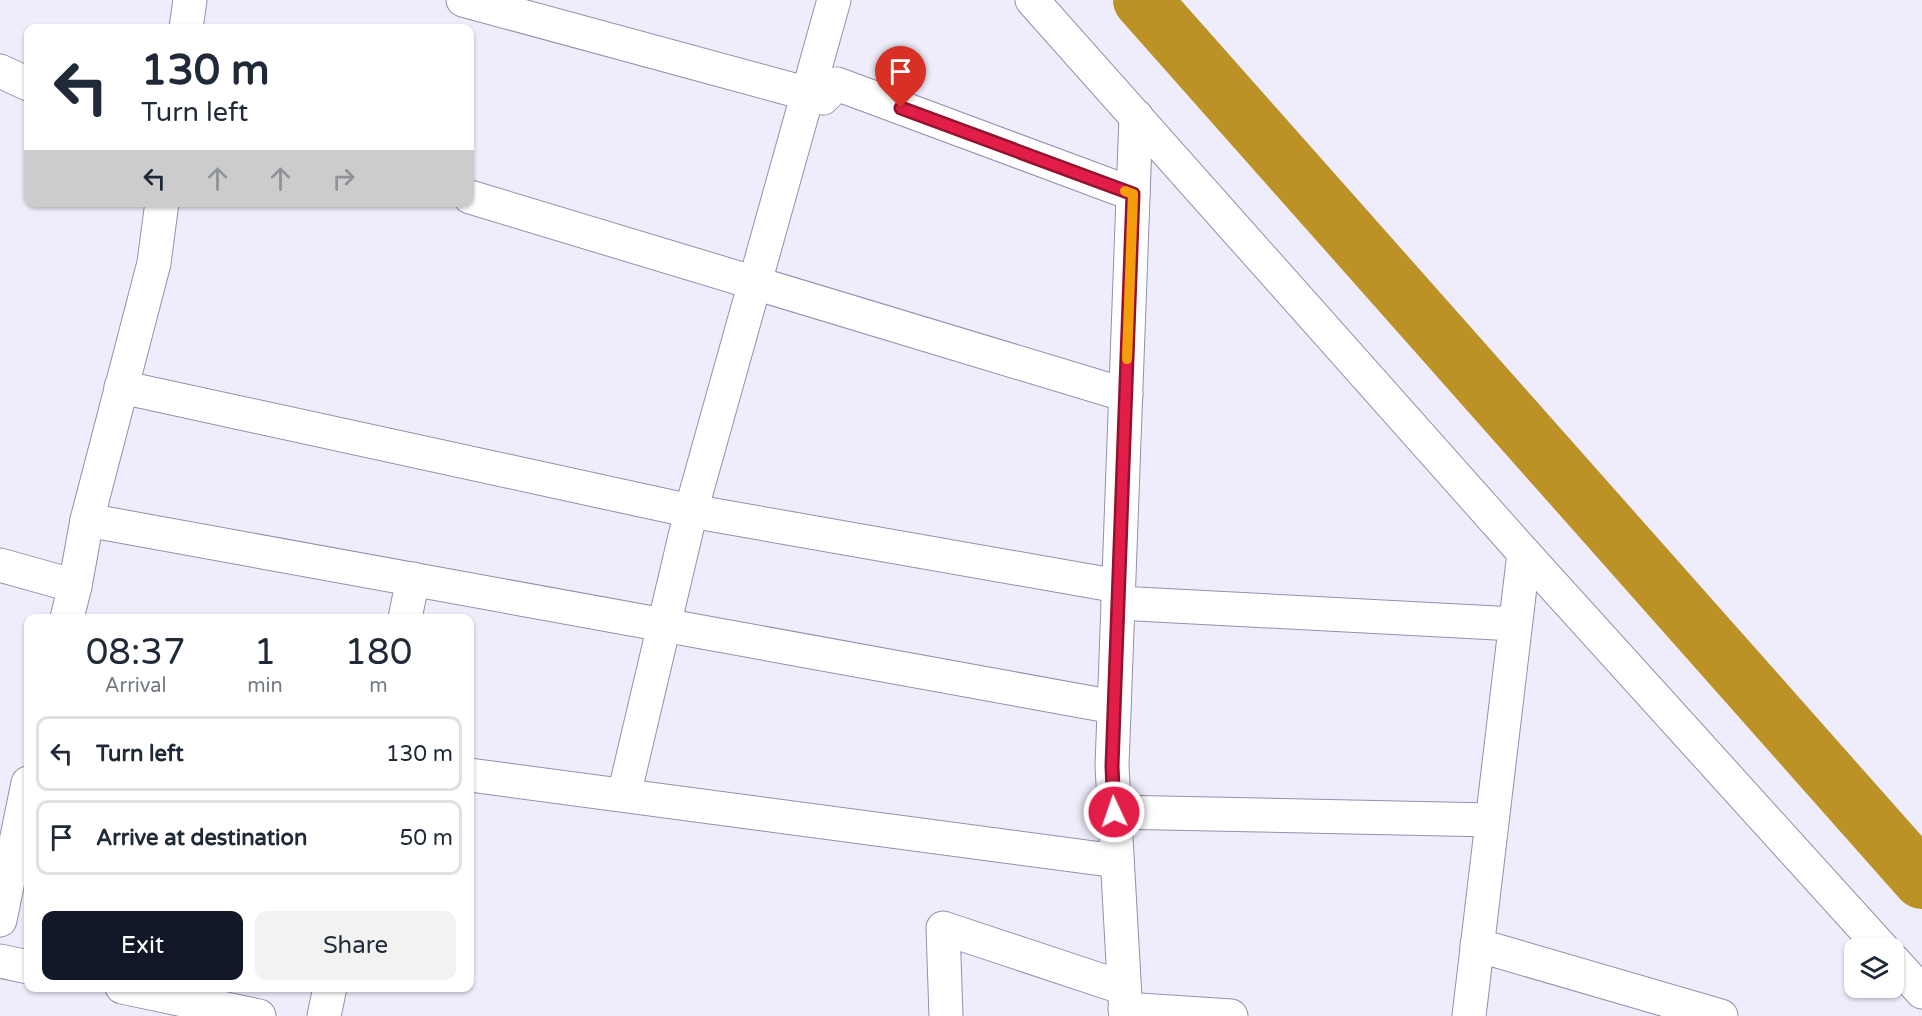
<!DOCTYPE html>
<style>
body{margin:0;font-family:"Varela Round",sans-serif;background:#f2f2f3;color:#1f2937;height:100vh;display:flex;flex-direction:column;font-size:22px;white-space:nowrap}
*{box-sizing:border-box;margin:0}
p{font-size:20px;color:#747a83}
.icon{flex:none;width:33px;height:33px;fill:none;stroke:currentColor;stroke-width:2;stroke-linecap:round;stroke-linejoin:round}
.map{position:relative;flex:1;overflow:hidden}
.drawer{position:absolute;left:24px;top:614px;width:450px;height:378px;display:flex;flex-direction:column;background:#fff;border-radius:12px;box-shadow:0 2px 4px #0004}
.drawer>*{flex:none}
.hud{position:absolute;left:24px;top:24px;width:450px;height:183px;border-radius:12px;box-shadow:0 2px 4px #0004;background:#fff;color:#1f2937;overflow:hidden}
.tools{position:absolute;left:1844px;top:938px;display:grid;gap:12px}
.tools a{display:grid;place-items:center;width:60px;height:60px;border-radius:12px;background:#fff;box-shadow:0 2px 4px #0004;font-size:30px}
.pin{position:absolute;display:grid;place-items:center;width:51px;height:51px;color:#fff;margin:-62px -26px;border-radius:50% 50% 50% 0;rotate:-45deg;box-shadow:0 0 6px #0007}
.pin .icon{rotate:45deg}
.me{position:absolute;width:66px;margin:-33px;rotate:357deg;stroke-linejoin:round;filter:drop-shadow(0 0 4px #0008)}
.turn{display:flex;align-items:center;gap:21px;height:126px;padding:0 18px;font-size:27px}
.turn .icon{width:78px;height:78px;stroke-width:2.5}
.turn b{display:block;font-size:42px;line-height:51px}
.lanes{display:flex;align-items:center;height:57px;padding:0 18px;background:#0003;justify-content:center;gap:30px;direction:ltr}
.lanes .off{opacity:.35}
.eta{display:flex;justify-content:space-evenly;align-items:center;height:102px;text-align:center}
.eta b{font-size:36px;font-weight:600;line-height:42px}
.action{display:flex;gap:12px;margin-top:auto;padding:12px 18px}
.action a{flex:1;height:69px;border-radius:12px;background:#111827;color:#fff;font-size:24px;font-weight:600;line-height:69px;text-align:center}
.action a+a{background:#f2f2f3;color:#1f2937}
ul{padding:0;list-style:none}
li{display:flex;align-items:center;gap:18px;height:75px;margin:0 12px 9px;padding:0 6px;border:3px solid #e0e1e3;border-radius:12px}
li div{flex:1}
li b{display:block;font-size:22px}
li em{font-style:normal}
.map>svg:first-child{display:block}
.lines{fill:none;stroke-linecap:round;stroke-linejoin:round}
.river{stroke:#bc9126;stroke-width:58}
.minor-casing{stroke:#948faf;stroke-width:35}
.minor{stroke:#fff;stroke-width:33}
.route-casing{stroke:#92132f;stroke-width:15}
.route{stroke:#e11d48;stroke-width:10}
.slow{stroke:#f59e0b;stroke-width:10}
</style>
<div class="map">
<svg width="1922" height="1016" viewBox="0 0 1922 1016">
<rect width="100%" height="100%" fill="#efedfb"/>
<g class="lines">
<path class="river" d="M1142 0 1922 880"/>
<defs>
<g id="minor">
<path d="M463 0 823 98 837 84 1133 194"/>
<path d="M834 0 691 511 1118 586"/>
<path d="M1032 0 1524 553 1882 948"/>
<path d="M186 28 190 0"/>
<path d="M0 71 28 84"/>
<path d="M470 197 1126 395"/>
<path d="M121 387 691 511 624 795"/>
<path d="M87 520 1114 707"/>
<path d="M0 565 75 586"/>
<path d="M1118 603 1515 624"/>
<path d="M67 618 75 586 87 520 154 263 162 202"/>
<path d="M405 618 413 579"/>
<path d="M470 775 1117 861"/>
<path d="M1114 812 1492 820"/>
<path d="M0 920 28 783"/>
<path d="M1477 945 1721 1016"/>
<path d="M1893 960 1922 992"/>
<path d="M0 961 28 967"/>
<path d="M122 987 259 1016"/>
<path d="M1125 1009 1231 1016"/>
<path d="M324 1016 330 987"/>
<path d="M946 1016 943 928 1124 988"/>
<path d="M1126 1016 1112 766 1136 116"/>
<path d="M1469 1016 1524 553"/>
</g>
</defs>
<use href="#minor" class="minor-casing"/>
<use href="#minor" class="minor"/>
</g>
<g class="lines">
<defs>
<path id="route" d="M901 108 1133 194 1112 766 1114 812"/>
</defs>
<use href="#route" class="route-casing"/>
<use href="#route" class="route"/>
<path class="slow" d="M1125 191 1133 194 1127 359"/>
</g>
</svg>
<div class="tools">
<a><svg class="icon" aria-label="layers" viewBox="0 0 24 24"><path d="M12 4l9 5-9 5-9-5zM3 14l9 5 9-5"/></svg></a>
</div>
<div class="pin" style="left:901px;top:108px;background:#d93025"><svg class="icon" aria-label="arrive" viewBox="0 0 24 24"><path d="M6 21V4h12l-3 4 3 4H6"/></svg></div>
<svg class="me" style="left:1114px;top:812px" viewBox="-20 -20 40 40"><circle r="17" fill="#e11d48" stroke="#fff" stroke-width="3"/><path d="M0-11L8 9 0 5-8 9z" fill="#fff"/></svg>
<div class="hud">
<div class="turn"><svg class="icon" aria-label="left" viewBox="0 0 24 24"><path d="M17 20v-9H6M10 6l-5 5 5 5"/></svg><div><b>130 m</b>Turn left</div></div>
<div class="lanes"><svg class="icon" aria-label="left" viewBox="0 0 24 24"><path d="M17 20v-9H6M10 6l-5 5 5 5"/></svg><svg class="icon off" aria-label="ahead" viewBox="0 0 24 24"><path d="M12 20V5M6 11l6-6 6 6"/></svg><svg class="icon off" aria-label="ahead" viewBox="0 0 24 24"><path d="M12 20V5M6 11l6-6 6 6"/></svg><svg class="icon off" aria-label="right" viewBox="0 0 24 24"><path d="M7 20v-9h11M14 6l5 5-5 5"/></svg></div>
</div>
<section class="drawer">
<div class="eta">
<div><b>08:37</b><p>Arrival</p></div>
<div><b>1</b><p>min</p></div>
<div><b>180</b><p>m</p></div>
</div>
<ul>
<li><svg class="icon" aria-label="left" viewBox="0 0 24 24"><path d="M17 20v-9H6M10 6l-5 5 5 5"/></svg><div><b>Turn left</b></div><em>130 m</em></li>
<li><svg class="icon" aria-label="arrive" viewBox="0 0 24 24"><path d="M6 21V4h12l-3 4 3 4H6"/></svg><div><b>Arrive at destination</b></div><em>50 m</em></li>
</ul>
<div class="action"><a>Exit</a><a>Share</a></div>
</section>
</div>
